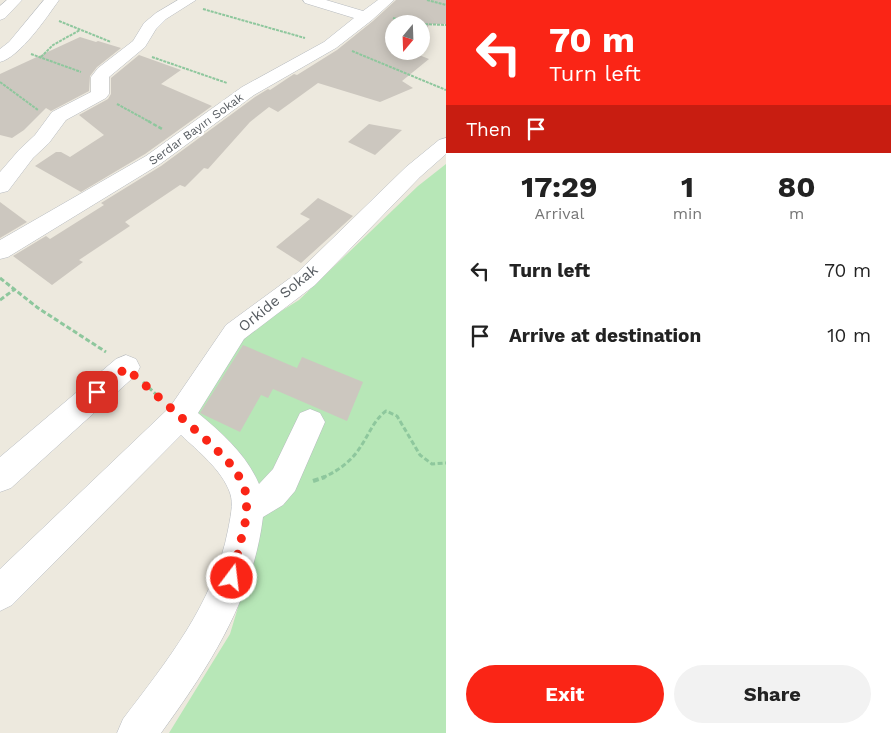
<!DOCTYPE html>
<meta charset="utf-8">
<style>
body{margin:0;font-family:"Work Sans",sans-serif;background:#f2f2f2;color:#222;height:100vh;display:flex;flex-direction:column;font-size:19px;white-space:nowrap}
*{box-sizing:border-box;margin:0}
p{font-size:16px;color:#767676}
.icon{flex:none;width:28px;height:28px;fill:none;stroke:currentColor;stroke-width:2;stroke-linecap:round;stroke-linejoin:round}
.map{position:relative;flex:1;overflow:hidden}
.drawer{display:flex;flex-direction:column;background:#fff;width:445px}
.drawer>*{flex:none}
.guide{background:#fa2516;color:#fff;overflow:hidden}
.needle{width:32px;rotate:199deg}
.fabs{position:absolute;left:385px;top:15px;display:grid;gap:10px}
.fabs a{display:grid;place-items:center;width:45px;height:45px;border-radius:50%;background:#fff;box-shadow:0 2px 12px #0003;font-size:25px}
.pin{position:absolute;display:grid;place-items:center;width:42px;height:42px;color:#fff;margin:-21px;border-radius:10px;box-shadow:0 2px 8px #0006}
.me{position:absolute;width:55px;margin:-28px;rotate:15deg;stroke-linejoin:round;filter:drop-shadow(0 0 4px #0008)}
.turn{display:flex;align-items:center;gap:18px;height:105px;padding:0 20px;font-size:22px}
.turn .icon{width:65px;height:65px;stroke-width:2.5}
.turn b{display:block;font-size:35px;line-height:42px}
.then{display:flex;align-items:center;height:48px;padding:0 20px;background:#0003;gap:10px;font-size:19px}
.eta{display:flex;justify-content:space-evenly;align-items:center;height:85px;text-align:center}
.eta b{font-size:30px;font-weight:700;line-height:35px}
.primary-button{display:flex;gap:10px;margin-top:auto;padding:10px 20px}
.primary-button a{flex:1;height:58px;border-radius:30px;background:#fa2516;color:#fff;font-size:20px;font-weight:700;line-height:58px;text-align:center}
.primary-button a+a{background:#f2f2f2;color:#222}
ul{padding:0;list-style:none}
li{display:flex;align-items:center;gap:15px;height:65px;padding:0 20px}
li div{flex:1}
li b{display:block;font-size:19px}
li em{font-style:normal}
main{display:flex;flex:1;min-height:0}
.map>svg:first-child{display:block}
.green{fill:#b7e7b7}
.building{fill:#ccc7bf}
.lines{fill:none;stroke-linecap:round;stroke-linejoin:round}
.minor-casing{stroke:#b6babf;stroke-width:1}
.path-far3{stroke:#8ec79d;stroke-width:2;stroke-dasharray:3 1;stroke-linecap:butt}
.path-far2{stroke:#8ec79d;stroke-width:2.5;stroke-dasharray:4 2;stroke-linecap:butt}
.path-far1{stroke:#8ec79d;stroke-width:3;stroke-dasharray:5 2.5;stroke-linecap:butt}
.path{stroke:#8ec79d;stroke-width:4;stroke-dasharray:6 3;stroke-linecap:butt}
.minor{fill:#fff;fill-rule:evenodd}
.route{stroke:#fa2516;stroke-width:9;stroke-dasharray:0 16.2}
.labels{text-anchor:middle;stroke-width:5;stroke-linejoin:round;paint-order:stroke}
.far-street-label{font-size:12px;fill:#575c61;stroke:#fff}
.street-label{font-size:15px;fill:#575c61;stroke:#fff}
</style>
<main>
<div class="map">
<svg width="446" height="733" viewBox="0 0 446 733">
<rect width="100%" height="100%" fill="#ede9de"/>
<path class="green" d="M446 164V733H169L230 634 261 531 259 488 194 410 237 342 262 323 299 300 418 186Z"/>
<g class="building">
<path d="M396 0H446V24H430L421 35V24H394V51H409L429 59 402 81 413 88 380 102 318 83 278 112 269 107 250 122 208 169 204 168 185 187 180 185 125 222 130 226 79 260 83 262 52 285 13 256 46 236 50 239 104 205 101 203 161 166 255 97 268 89 270 90 294 74 297 75 337 50 373 21Z"/>
<path d="M80 37 96 42 98 41 121 48 97 67 90 76 89 91 51 111 46 108 24 130 12 138 0 135V74Z"/>
<path d="M139 55 181 70 161 84 212 106 145 154 81 192 35 166 56 152H61L70 157 104 135 79 115 108 99 111 94V78Z"/>
<path d="M369 124 402 130 375 155 348 142Z"/>
<path d="M318 198 353 216 301 263 276 247 310 219 300 214Z"/>
<path d="M0 202 27 222 0 238Z"/>
<path d="M243 345 297 368 302 357 363 382 347 421 273 389 268 398 261 395 240 432 202 414 200 413Z"/>
</g>
<g class="lines">
<defs>
<g id="minor">
<path d="M7 0H22L5 18 0 20V6Z"/>
<path d="M44 0H59C47 17 20 57 0 62V49L9 42Z"/>
<path d="M178 0H196L166 19 156 29 145 47 109 77V94L106 98 66 120 49 143 33 158 8 191 0 193V172L19 150 35 135 52 112 91 92V77L98 68 133 41 144 23 156 13Z"/>
<path d="M303 0H326L363 11 378 0H394L372 20 336 48 254 95 160 164 8 257 0 259V240L146 156 242 87 324 42 354 18 305 3Z"/>
<path d="M446 138V154L420 177 315 285 244 339 198 413C223 434 246 454 259 484L273 469 300 413 310 409 320 413 325 422 295 491 283 505 263 517C253 599 209 667 161 733H117L123 719C167 661 214 603 228 530 230 519 234 504 230 493 222 470 198 451 181 435L12 605 0 611V569L170 407 226 325 297 273 406 167 439 140Z"/>
<path d="M126 355 136 359 140 367 136 375 11 488 0 492V457L116 359Z"/>
</g>
</defs>
<use href="#minor" class="minor-casing"/>
<g class="path-far3">
<path d="M427 0 446 5"/>
<path d="M203 9 305 38"/>
<path d="M393 18 417 24"/>
<path d="M59 21 111 42"/>
<path d="M421 24 446 25"/>
<path d="M352 51 446 90"/>
<path d="M31 54 81 72"/>
<path d="M41 57 53 45 80 30"/>
<path d="M152 57 227 83"/>
<path d="M0 82 38 110"/>
<path d="M117 104 150 122"/>
</g>
<path class="path-far2" d="M148 121 162 129"/>
<g class="path-far1">
<path d="M0 278 38 308 106 352"/>
<path d="M0 300 15 289"/>
<path d="M143 382 161 399"/>
<path d="M322 478C338 471 352 461 361 446 369 434 374 420 386 411L397 416 420 455 432 464 446 463"/>
</g>
<path class="path" d="M313 481 325 477"/>
<use href="#minor" class="minor"/>
</g>
<g class="lines">
<path class="route" d="M97 392 126 368 212 445 236 470 247 495 246 519 232 578"/>
</g>
<g class="labels">
<g class="far-street-label">
<text transform="translate(196 129) rotate(-36)" y="4">Serdar Bayırı Sokak</text>
</g>
<g class="street-label">
<text transform="translate(278 298) rotate(-39)" y="5">Orkide Sokak</text>
</g>
</g>
</svg>
<div class="fabs">
<a><svg class="needle" viewBox="-14 -14 28 28"><path d="M0-13l5 13h-10z" fill="#e53935"/><path d="M0 13l5-13h-10z" fill="#767676"/></svg></a>
</div>
<div class="pin" style="left:97px;top:392px;background:#d93025"><svg class="icon" aria-label="arrive" viewBox="0 0 24 24"><path d="M6 21V4h12l-3 4 3 4H6"/></svg></div>
<svg class="me" style="left:232px;top:578px" viewBox="-20 -20 40 40"><circle r="17" fill="#fa2516" stroke="#fff" stroke-width="3"/><path d="M0-11L8 9 0 5-8 9z" fill="#fff"/></svg>
</div>
<section class="drawer">
<div class="guide">
<div class="turn"><svg class="icon" aria-label="left" viewBox="0 0 24 24"><path d="M17 20v-9H6M10 6l-5 5 5 5"/></svg><div><b>70 m</b>Turn left</div></div>
<div class="then">Then<svg class="icon" aria-label="arrive" viewBox="0 0 24 24"><path d="M6 21V4h12l-3 4 3 4H6"/></svg></div>
</div>
<div class="eta">
<div><b>17:29</b><p>Arrival</p></div>
<div><b>1</b><p>min</p></div>
<div><b>80</b><p>m</p></div>
</div>
<ul>
<li><svg class="icon" aria-label="left" viewBox="0 0 24 24"><path d="M17 20v-9H6M10 6l-5 5 5 5"/></svg><div><b>Turn left</b></div><em>70 m</em></li>
<li><svg class="icon" aria-label="arrive" viewBox="0 0 24 24"><path d="M6 21V4h12l-3 4 3 4H6"/></svg><div><b>Arrive at destination</b></div><em>10 m</em></li>
</ul>
<div class="primary-button"><a>Exit</a><a>Share</a></div>
</section>
</main>
